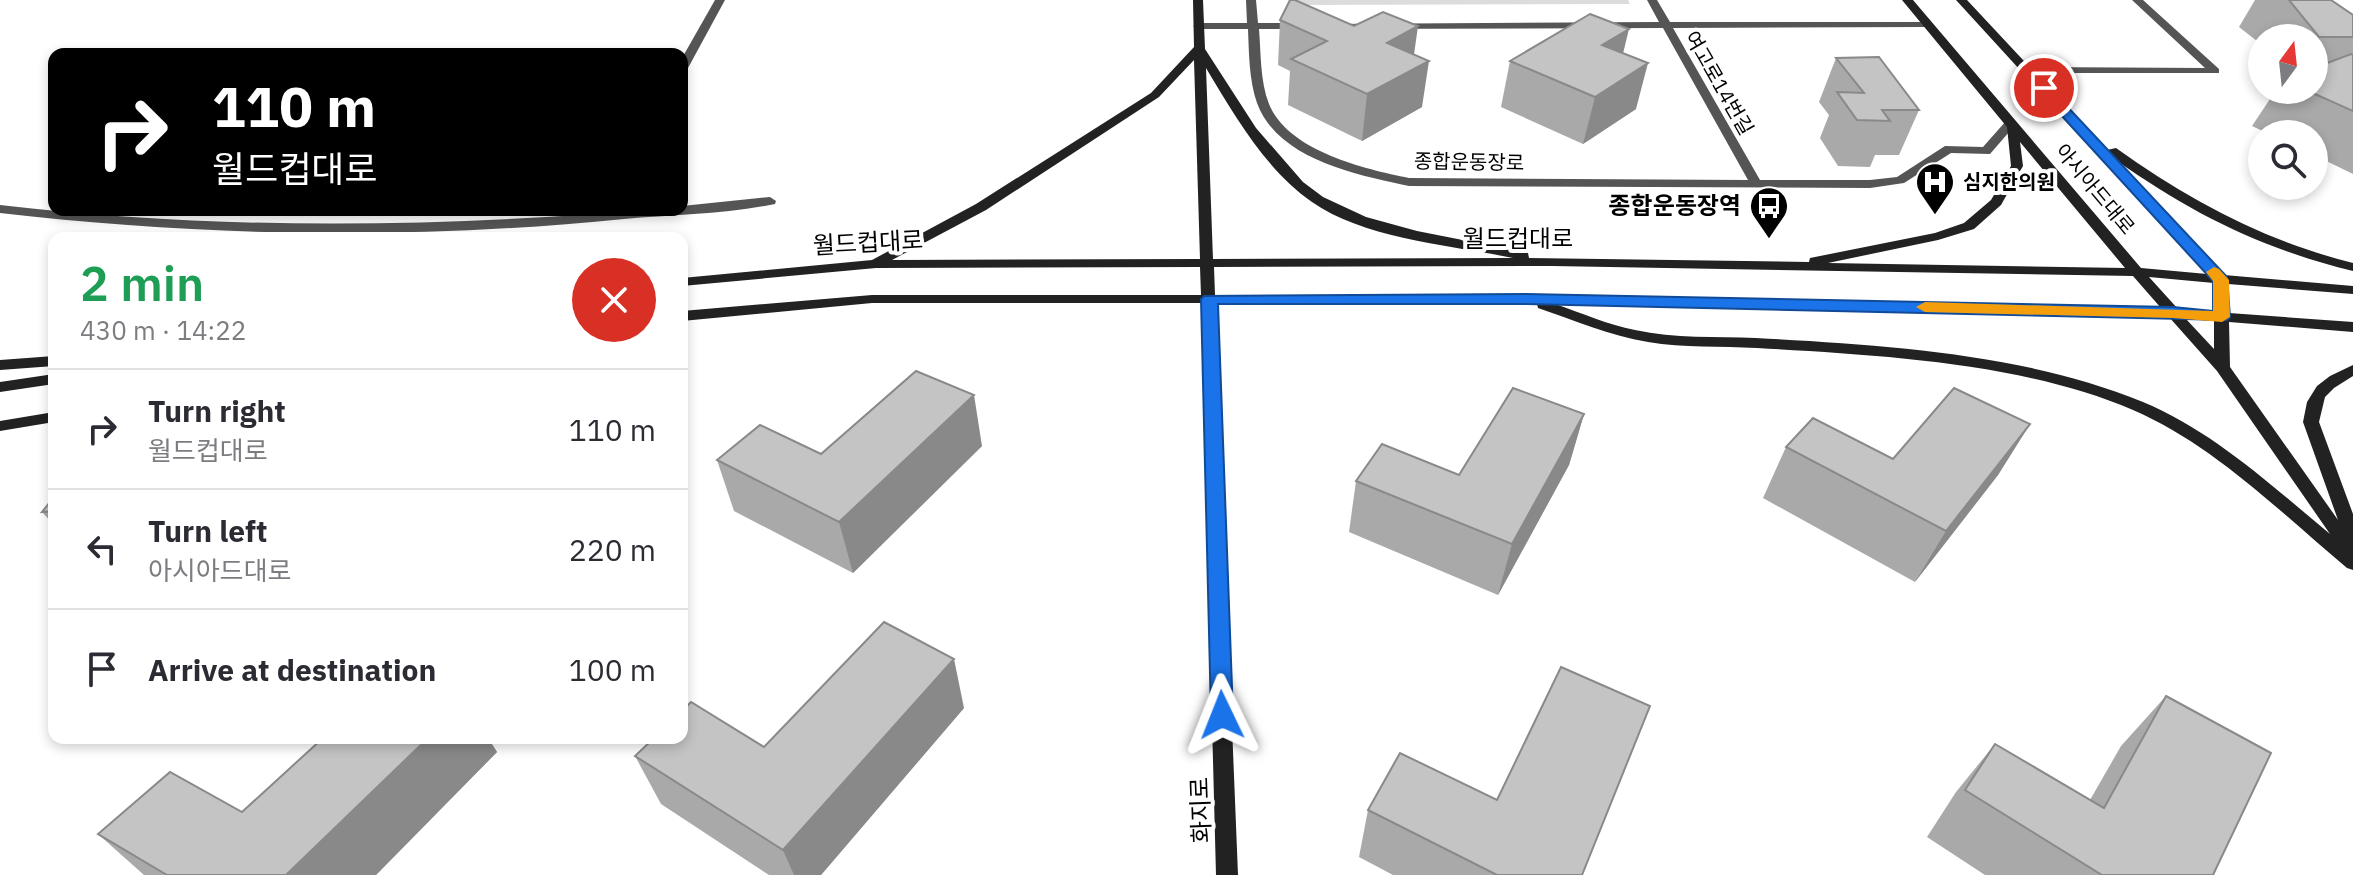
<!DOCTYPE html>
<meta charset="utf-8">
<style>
body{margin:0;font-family:"IBM Plex Sans","Noto Sans KR",sans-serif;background:#f7f7f7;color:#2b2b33;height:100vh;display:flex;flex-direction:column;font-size:30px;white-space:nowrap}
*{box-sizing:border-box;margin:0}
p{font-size:26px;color:#7c7c81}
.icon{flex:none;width:44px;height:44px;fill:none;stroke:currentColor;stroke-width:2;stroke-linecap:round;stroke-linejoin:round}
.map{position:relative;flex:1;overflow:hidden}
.drawer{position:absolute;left:48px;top:232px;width:640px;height:512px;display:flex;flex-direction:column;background:#fff;border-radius:16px;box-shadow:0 4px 12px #0003}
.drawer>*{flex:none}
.hud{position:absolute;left:48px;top:48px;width:640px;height:168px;border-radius:16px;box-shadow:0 4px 12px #0003;background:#000;color:#fff;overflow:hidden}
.needle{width:52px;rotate:15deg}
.tools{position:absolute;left:2248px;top:24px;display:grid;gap:16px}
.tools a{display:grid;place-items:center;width:80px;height:80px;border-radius:50%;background:#fff;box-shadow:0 4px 12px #0003;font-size:40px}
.pin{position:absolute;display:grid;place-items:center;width:68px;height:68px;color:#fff;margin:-34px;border:4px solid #fff;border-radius:50%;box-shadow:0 2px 8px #0007}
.me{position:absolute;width:88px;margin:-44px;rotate:358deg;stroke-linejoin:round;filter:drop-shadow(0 0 6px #0008)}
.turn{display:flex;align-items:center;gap:28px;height:168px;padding:0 32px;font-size:36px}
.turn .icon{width:104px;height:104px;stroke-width:2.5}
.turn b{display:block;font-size:56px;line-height:68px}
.round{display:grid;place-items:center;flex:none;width:84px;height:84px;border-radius:42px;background:#f7f7f7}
.summary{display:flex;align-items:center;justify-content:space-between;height:136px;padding:0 32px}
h1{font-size:48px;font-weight:600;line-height:60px;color:#1e9e55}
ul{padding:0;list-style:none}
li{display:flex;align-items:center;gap:24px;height:120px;padding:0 32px;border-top:2px solid #e1e1e2}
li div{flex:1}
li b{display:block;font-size:30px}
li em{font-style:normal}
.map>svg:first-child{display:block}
.green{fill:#dcdcdc}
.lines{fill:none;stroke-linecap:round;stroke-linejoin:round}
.lane{fill:#555;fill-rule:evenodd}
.street{fill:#555;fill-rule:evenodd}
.secondary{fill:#222;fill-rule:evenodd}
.wall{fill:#a9a9a9}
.shaded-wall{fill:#898989}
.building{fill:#c4c4c4;stroke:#898989;stroke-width:2}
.route{fill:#1a73e8;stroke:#114b97;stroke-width:2}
.slow{fill:#f59e0b}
.labels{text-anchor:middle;stroke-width:8;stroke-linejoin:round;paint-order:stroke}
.far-street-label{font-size:20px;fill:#000;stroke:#fff}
.far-poi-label{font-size:20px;font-weight:bold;fill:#000;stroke:#fff;text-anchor:start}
.poi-label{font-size:24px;font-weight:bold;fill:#000;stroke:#fff;text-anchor:end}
.street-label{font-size:24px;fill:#000;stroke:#fff}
</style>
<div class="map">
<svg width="2353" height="875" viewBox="0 0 2353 875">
<rect width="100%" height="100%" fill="#fff"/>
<path class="green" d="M1297 0H1628L1630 4 1298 5Z"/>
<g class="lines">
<g class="lane">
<path d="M715 0H725L688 68 682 71V58Z"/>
<path d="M770 197 776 201 775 204C727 214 672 215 624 219 416 240 207 237 0 213V205C198 228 394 228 593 214L595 210H609L607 213 682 210V206Z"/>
</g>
<g class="street">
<path d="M1246 0H1256L1258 23H1301L1306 26 1301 29H1259C1261 53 1260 81 1269 104 1288 151 1364 169 1409 178L1748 180 1663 28 1332 29 1328 28V24L1659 22 1647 0H1657L1670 22H1930V26L1926 27 1673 28 1760 180H1870L1897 177 1945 146 1983 147 2006 121H2014L2016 124 1990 154 1951 153 1904 183 1870 188 1409 186C1358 175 1278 160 1257 103 1249 80 1249 53 1248 29H1198L1193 26 1198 23H1247Z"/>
<path d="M2132 0H2143L2219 69V73H2026L2020 70 2026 67 2205 68Z"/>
</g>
<g class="secondary">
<path d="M1193 0H1203L1205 49 1256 128 1303 182 1323 197 1366 217 1417 231 1528 253 1529 258 1809 262 1810 258 1935 233 1964 223 1991 200 2011 166 2007 127 1902 0H1913L2141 268 2207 274 1956 0H1967L2107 150 2116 148C2190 201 2265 241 2353 263V271C2263 249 2192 214 2116 160L2224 275 2353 286V294L2228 284 2229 313 2353 322V332L2229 322 2230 367 2338 520 2303 422 2307 402 2317 386 2330 376 2353 365V376L2334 388 2325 397 2319 422 2353 514V570L2347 568C2280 512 2214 445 2133 410 2022 362 1876 355 1757 348 1721 346 1684 348 1648 342 1610 336 1574 320 1538 308L1537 304 1215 303 1238 875H1216L1201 303H872L682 321V311L872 295H1201L1200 267 876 268 682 286V278L872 260 976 204 1151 93 1194 47ZM1194 60 1200 259 892 260 986 210 1159 97ZM1206 68C1235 116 1265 169 1312 202 1365 239 1450 245 1513 258L1213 259ZM2020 142 2125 268 1828 263 1938 240 1974 229 2001 205 2023 166ZM1552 266 2133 276 2161 308 1526 295H1215L1214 267ZM2149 277 2214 283V312L2178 309ZM1555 304 2169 317 2217 371 2330 534C2272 486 2213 431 2143 402 2023 353 1884 345 1756 338 1716 336 1675 339 1635 330 1608 325 1582 313 1555 304ZM2186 319 2214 321V349Z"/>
<path d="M54 356V366L0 370V360Z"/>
<path d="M54 374V384L0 392V382Z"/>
<path d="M54 412V422L0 431V421Z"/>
</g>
</g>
<g class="wall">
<path d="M2255 0H2331L2353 15V174L2314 155V134H2269L2252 126 2276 90H2314V38H2262V45L2239 27Z"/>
<path d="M1280 20 1414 54 1422 107 1362 141 1288 105 1290 71 1278 65Z"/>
<path d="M1623 53 1636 109 1583 144 1501 107 1510 61Z"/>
<path d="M1836 58 1919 110 1899 155H1875L1870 167 1838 166 1820 138 1829 115 1819 102Z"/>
<path d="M1584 414 1569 465 1498 595 1349 532 1356 481 1459 475Z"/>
<path d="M2030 424 1998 475 1915 582 1763 498 1786 447 1893 459Z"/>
<path d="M982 446 853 573 734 511 717 460Z"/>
<path d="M54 497V525L42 512Z"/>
<path d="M2166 696 2213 875H1985L1927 837 1956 792 1995 744 2090 800 2121 746Z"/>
<path d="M964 708 821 875H769L661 804 635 756 764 747Z"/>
<path d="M323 738H488L497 752 376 875H144L98 834 242 812Z"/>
<path d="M1368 810 1582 875H1393L1359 857Z"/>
</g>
<g class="shaded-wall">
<path d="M1418 26 1412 69 1429 61 1422 107 1362 141 1367 94 1387 43Z"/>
<path d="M1629 29 1618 74 1602 45Z"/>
<path d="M1648 63 1636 109 1583 144 1595 97Z"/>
<path d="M974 395 982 446 853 573 839 522Z"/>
<path d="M1584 414 1569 465 1498 595 1512 544Z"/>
<path d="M2030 424 1998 475 1915 582 1946 531Z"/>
<path d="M954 659 964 708 821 875H794L783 850Z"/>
<path d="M428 738H488L497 752 376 875H286Z"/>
</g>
<g class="building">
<path d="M1290 0H1295L1354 26 1383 12 1418 26 1387 43 1429 61 1367 94 1291 59 1327 41 1280 20Z"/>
<path d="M2289 0H2331L2353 15V37H2319Z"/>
<path d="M1590 14 1629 29 1602 45 1648 63 1595 97 1510 61Z"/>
<path d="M2351 54 2353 55V111L2306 90H2314V68Z"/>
<path d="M1879 57 1919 110H1882L1890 121 1857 120 1837 92 1864 93 1836 58Z"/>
<path d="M916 371 974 395 839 522 717 460 760 425 821 454Z"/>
<path d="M1513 388 1584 414 1512 544 1356 481 1382 444 1459 475Z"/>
<path d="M1954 388 2030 424 1946 531 1786 447 1813 418 1893 459Z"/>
<path d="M54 497V511L42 512Z"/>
<path d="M884 622 954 659 783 850 635 756 654 738H682V711L691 702 764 747Z"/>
<path d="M1561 667 1650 706 1582 875H1497L1368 810 1400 753 1497 800Z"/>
<path d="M2166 696 2271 753 2213 875H2102L1965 790 1995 744 2104 808Z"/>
<path d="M323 738H428L286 875H167L98 834 170 772 242 812Z"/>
</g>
<path class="route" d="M2039 86H2048L2227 277 2230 317 2227 320 1526 304H1218L1233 715 1230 722 1222 724 1214 722 1211 715 1201 299 1204 296 1526 294 2173 307 2213 311V281L2039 91Z"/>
<path class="slow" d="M2214 267 2219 269 2229 280 2230 317 2222 322 2173 318 1925 312 1916 307 1925 302 2213 311V281L2206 272Z"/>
<defs>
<symbol id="hospital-pin" viewBox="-11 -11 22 30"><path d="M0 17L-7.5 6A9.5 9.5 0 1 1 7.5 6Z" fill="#000" stroke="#fff"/><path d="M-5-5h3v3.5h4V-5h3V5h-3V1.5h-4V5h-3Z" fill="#fff"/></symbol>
<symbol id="bus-pin" viewBox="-11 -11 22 30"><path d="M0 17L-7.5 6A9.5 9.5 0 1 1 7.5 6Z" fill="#000" stroke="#fff"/><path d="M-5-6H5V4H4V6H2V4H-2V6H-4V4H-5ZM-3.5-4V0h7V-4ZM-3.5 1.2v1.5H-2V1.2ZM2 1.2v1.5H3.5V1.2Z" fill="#fff"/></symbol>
</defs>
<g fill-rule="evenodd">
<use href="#hospital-pin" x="1913" y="160" width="44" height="60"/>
<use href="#bus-pin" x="1747" y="184" width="44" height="60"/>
</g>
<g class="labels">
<g class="far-street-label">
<text transform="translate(1719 83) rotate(60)" y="7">여고로14번길</text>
<text transform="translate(1469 162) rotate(1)" y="7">종합운동장로</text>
<text transform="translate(2095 189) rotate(50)" y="7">아시아드대로</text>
</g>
<g class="far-poi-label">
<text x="1963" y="189">심지한의원</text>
</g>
<g class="poi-label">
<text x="1741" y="214">종합운동장역</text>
</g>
<g class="street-label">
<text x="1518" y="247">월드컵대로</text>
<text transform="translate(868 243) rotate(-3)" y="8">월드컵대로</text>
<text transform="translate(1201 810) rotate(-92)" y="8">화지로</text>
</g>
</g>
</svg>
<div class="tools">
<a><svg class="needle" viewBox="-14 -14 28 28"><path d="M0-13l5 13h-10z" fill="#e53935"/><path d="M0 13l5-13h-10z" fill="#7c7c81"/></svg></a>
<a><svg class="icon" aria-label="search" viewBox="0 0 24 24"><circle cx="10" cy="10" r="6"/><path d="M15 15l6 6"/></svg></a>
</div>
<div class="pin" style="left:2044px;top:88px;background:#d93025"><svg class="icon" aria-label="arrive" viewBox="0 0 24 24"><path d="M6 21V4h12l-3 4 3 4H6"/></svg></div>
<svg class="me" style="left:1222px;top:715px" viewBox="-20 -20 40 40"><path d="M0-17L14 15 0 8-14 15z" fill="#1a73e8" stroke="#fff" stroke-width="4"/></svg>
<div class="hud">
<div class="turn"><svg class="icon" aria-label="right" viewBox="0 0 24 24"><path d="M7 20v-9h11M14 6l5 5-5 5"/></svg><div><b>110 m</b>월드컵대로</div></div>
</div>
<section class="drawer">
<div class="summary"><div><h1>2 min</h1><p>430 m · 14:22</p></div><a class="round" style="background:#d93025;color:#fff"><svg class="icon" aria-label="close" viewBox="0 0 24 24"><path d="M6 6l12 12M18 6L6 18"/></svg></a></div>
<ul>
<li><svg class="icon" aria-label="right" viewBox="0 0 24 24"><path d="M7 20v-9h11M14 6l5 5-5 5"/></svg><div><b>Turn right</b><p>월드컵대로</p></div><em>110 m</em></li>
<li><svg class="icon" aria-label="left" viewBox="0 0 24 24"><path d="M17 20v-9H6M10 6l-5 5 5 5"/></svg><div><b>Turn left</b><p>아시아드대로</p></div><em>220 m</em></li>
<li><svg class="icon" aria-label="arrive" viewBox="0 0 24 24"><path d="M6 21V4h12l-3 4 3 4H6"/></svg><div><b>Arrive at destination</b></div><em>100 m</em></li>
</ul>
</section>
</div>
